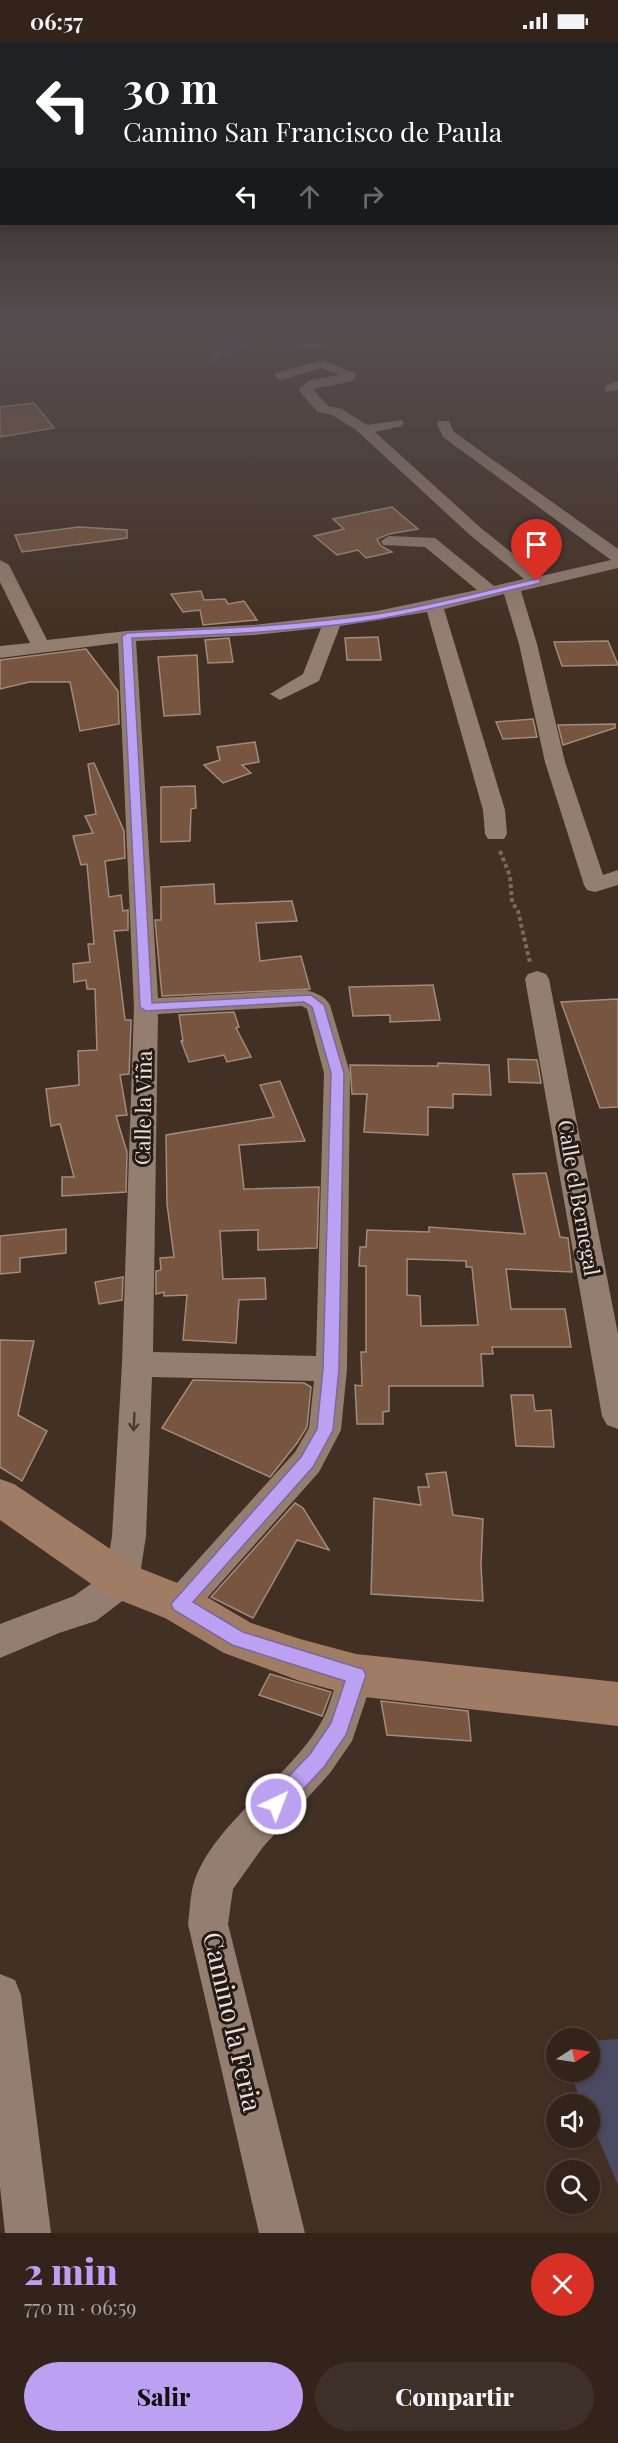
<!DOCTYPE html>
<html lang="es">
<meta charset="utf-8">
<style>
body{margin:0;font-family:"Playfair Display",serif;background:#3d3028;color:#f1f3f6;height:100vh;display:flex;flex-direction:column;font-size:22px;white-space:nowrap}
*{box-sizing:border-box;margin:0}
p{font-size:20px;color:#a8a4a3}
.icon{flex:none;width:33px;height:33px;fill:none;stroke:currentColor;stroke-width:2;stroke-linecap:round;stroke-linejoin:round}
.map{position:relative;height:2191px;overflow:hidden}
.panel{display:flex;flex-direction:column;background:#32241b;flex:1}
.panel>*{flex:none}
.hud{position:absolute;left:0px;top:0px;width:618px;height:183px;box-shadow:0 3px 9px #0003,0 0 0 2px #4d413a;background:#202124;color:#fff;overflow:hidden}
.needle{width:39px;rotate:78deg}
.controls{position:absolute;left:546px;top:1986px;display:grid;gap:12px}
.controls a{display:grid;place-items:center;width:54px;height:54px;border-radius:50%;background:#32241b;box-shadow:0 3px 9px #0003,0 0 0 2px #4d413a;font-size:30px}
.pin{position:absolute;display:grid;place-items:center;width:51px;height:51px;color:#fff;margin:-62px -26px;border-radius:50% 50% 50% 0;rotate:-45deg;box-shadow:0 0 6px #0007}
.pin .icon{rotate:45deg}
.me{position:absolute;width:66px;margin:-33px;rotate:43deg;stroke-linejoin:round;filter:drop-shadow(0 0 4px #0008)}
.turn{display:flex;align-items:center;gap:21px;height:126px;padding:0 24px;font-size:27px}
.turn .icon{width:78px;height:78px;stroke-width:2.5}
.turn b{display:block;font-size:42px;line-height:51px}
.lanes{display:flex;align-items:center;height:57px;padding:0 24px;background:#0003;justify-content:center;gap:30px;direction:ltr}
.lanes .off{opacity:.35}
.round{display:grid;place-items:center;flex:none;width:63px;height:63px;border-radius:32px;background:#3d3028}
.summary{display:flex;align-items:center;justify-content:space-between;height:102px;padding:0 24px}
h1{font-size:36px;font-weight:800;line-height:45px;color:#bca0f2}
.primary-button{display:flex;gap:12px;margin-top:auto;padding:12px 24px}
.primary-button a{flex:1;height:69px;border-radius:36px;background:#bca0f2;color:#111;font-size:24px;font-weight:800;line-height:69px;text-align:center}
.primary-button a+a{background:#3d3028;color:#f1f3f6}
.status{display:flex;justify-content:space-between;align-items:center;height:42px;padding:0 30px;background:#32241b;direction:ltr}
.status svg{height:16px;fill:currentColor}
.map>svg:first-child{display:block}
.green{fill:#4c4a63}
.building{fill:#77553e;stroke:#a18b7c;stroke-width:1.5;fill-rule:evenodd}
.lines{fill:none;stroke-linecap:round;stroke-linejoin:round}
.path{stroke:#7a695e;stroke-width:4;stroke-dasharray:4 3;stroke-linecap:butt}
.minor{fill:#947e70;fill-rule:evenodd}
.secondary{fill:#9f7c63;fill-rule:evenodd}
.oneway{stroke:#4b3d35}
.route{fill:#bca0f2;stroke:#7a689d;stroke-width:1.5}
.labels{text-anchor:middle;stroke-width:6;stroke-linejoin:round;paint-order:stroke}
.street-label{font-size:21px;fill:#ebdfd7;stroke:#231a15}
.near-street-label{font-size:26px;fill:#ebdfd7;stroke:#231a15}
</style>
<div class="status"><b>06:57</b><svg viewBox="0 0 49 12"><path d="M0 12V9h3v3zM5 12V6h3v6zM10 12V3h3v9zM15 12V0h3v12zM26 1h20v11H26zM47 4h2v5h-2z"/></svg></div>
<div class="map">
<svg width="618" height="2191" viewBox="0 0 618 2191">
<rect width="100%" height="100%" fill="#433024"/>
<g class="green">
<path d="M229 283H305L333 305C303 312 304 305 277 302 257 299 232 312 213 319L202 296Z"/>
<path d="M618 1997V2143L590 2077V2062H583L569 2030H590V1999Z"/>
</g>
<g class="building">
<path d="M34 361 54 386 0 395V365Z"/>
<path d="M392 465 418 487 389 492 377 497 381 504 392 510 366 516 358 508 337 513 314 494 344 487 333 477Z"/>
<path d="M79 485 127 488V496L22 510 15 493Z"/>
<path d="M201 549 204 558 225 557 228 562 244 559 257 578 203 583 200 568 183 570 171 552Z"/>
<path d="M378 595 381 618H347L345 596Z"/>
<path d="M229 596 233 620 208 621 205 598Z"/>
<path d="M608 599 618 623 562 624 554 600Z"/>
<path d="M86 607 118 649 119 682 80 689 70 640H29L0 647V618Z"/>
<path d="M197 613 200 672 164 674 158 615Z"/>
<path d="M533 677 537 695 503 697 496 680Z"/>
<path d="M615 682V686L563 703 558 683Z"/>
<path d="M255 700 259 720 242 723 251 731 223 741 204 723 220 718 217 705Z"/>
<path d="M94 721 124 789 125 816 105 819 109 855 121 853 123 869 128 868V888L114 889 125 978H131V982L129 1032 120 1033 127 1073 116 1074 127 1110 126 1150 62 1154V1135H74L60 1082 51 1084 46 1047 79 1043 78 1009 97 1008 95 947H87L86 938 74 940 73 922 90 920 88 902H94L87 822 81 823 73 794 93 791 85 774 96 772 88 722Z"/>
<path d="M195 744 196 766 191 767 190 799 161 800V745Z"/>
<path d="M214 842 215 862 292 859 297 879 256 881 260 919 301 914 310 947 162 954 155 878H161V845Z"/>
<path d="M433 943 440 978 390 980V973L353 974 349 945Z"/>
<path d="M618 957V1065L600 1066 561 960Z"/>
<path d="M234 970 239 985 236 986 251 1015 227 1020 224 1013 189 1020 181 999H183L179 973Z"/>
<path d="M508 1017 537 1018 541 1041 509 1040Z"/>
<path d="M438 1021 489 1023 491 1053 453 1052V1066L428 1065V1093L364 1090 367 1052H352L350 1023 438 1024Z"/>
<path d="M280 1039 305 1099 239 1103 244 1147 319 1145 317 1206 258 1208V1188L220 1189 223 1237 265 1236 266 1257 239 1258 236 1301 183 1298 187 1253 164 1254V1250L156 1252V1229L161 1228 160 1216 174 1215 167 1162 166 1093 274 1075 260 1043Z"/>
<path d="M546 1131 560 1195 568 1196 572 1230 506 1227 511 1267H565L571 1305H492L493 1312H481L483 1344H389V1369L383 1370V1382H357L355 1343 362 1344 361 1310H366V1224H359L360 1205H366L367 1188 429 1190V1185L525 1192 513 1132ZM407 1217 466 1219V1225H472L478 1283 421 1284 420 1254 407 1253Z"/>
<path d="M66 1187V1211L20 1216V1230L0 1232V1194Z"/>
<path d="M123 1235 122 1258 99 1262 95 1240Z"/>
<path d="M0 1298 34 1299 18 1373 47 1389 22 1439 0 1425Z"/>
<path d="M193 1338 304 1341 311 1345 307 1385 297 1401 270 1435 162 1386Z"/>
<path d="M511 1353H533L535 1369 551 1368 554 1405 516 1404Z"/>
<path d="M446 1430 453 1473 483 1477 481 1523 483 1559 371 1552 374 1456 421 1463 418 1445H429L426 1432Z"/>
<path d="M295 1461 303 1466 329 1508 297 1498 253 1576 211 1555Z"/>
<path d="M270 1632 331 1650 322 1674 259 1653Z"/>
<path d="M381 1659 468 1669 471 1699 387 1693Z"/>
</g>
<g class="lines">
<path class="path" d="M500 809 510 834 512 860 518 869 530 921"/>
<g class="minor">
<path d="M323 318 356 332 353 339 313 347 328 364 342 367 367 383 402 378 404 381 402 384 375 390 482 487 541 534 611 518 443 395 437 382 439 379H449L454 390 618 507V526L521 549 537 602 565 720 603 833 618 828V843L595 850 587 848 584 843 545 720 519 602 504 552 444 567 505 768 507 792 504 797H488L485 792 483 768 427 570 340 584 319 639 280 658 270 652 303 632 321 586 253 593 136 599 158 956 306 948C316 951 325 954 330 963L350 1031 347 1327 341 1388 319 1430 192 1573 180 1578 168 1573 162 1562 168 1551 295 1410 309 1386 314 1339 152 1335 146 1494 139 1539 134 1550 96 1579 59 1591 0 1616V1582L74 1554 106 1531 112 1494 122 1322 134 965 118 601 0 616V604L30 601 0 540V518L9 523 47 598 127 589 253 583 377 569 477 548 425 505 383 503 381 499 389 494 435 496 494 544 524 537 470 493 355 387 332 373 318 370 300 350 299 346 310 338 340 333 322 326 281 338 274 334 276 331ZM302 964 307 967 324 1031 316 1314 153 1310 158 972Z"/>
<path d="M618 339V348L605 350V344Z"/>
<path d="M537 929 546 932 549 937 618 1292V1387L607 1383 602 1374 525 937 528 932Z"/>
<path d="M356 1616 369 1621 374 1633 352 1699 330 1731 263 1805 233 1847 228 1882 305 2191H259L188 1882C190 1868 190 1851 195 1837 219 1775 294 1733 323 1677 332 1660 335 1639 343 1621Z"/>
<path d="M0 1932 15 1938 21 1953 51 2191H5L0 2145Z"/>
</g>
<path class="secondary" d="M0 1437 14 1442 137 1525 195 1548 251 1581 300 1597 356 1612 618 1640V1684L356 1654 300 1639 224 1611 165 1576 107 1553 0 1478Z"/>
</g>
<defs><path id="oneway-shaft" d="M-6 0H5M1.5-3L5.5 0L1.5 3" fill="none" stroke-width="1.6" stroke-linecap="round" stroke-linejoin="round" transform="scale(1.5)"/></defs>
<use class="oneway" href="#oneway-shaft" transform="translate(134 1380) rotate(93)"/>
<linearGradient id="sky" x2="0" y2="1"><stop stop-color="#251a14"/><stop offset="0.48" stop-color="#554e50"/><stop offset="1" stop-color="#554e50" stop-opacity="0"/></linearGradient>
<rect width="618" height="589" fill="url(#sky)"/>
<path class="route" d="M537 537H540V541C486 554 433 568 379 577 297 590 214 593 132 596L152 961 311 953 324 963 344 1031 339 1327 333 1388 313 1425 193 1560 243 1590 356 1625 363 1627 366 1633 346 1693 324 1725 283 1769 276 1772 269 1769 266 1762 269 1755 310 1712 331 1681 345 1639 232 1603 174 1568 171 1562 301 1415 317 1387 323 1327 331 1031 312 965 304 960 146 969 140 965 122 594 127 591C211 587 294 584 377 572 431 564 484 549 537 537Z"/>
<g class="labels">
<g class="street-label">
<text transform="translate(144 1066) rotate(-89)" y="7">Calle la Viña</text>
<text transform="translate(578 1156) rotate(80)" y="7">Calle el Bernegal</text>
</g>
<g class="near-street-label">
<text transform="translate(232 1980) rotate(77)" y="9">Camino la Feria</text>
</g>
</g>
</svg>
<div class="controls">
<a><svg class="needle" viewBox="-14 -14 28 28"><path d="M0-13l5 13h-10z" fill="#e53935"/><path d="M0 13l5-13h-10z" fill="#a8a4a3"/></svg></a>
<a><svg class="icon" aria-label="sound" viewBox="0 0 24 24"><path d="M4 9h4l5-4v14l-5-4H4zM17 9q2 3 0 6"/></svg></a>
<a><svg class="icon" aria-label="search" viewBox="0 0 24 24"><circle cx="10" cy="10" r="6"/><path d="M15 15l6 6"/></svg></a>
</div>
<div class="pin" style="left:537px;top:539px;background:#d93025"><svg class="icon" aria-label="arrive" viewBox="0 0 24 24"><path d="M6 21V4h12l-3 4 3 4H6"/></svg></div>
<svg class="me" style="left:276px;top:1762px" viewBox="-20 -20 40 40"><circle r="17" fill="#bca0f2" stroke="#fff" stroke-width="3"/><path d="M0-11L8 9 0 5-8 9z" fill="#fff"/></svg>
<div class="hud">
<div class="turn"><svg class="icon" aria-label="left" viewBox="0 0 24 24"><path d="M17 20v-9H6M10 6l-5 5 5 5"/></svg><div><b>30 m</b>Camino San Francisco de Paula</div></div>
<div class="lanes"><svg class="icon" aria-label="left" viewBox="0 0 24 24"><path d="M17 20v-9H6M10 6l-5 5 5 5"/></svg><svg class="icon off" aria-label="ahead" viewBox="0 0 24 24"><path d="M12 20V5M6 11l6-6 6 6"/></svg><svg class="icon off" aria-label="right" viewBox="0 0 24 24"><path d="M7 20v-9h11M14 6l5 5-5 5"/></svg></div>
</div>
</div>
<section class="panel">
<div class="summary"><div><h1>2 min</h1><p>770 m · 06:59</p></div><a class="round" style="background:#d93025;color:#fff"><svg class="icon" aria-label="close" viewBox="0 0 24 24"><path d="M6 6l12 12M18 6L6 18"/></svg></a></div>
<div class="primary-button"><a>Salir</a><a>Compartir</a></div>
</section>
